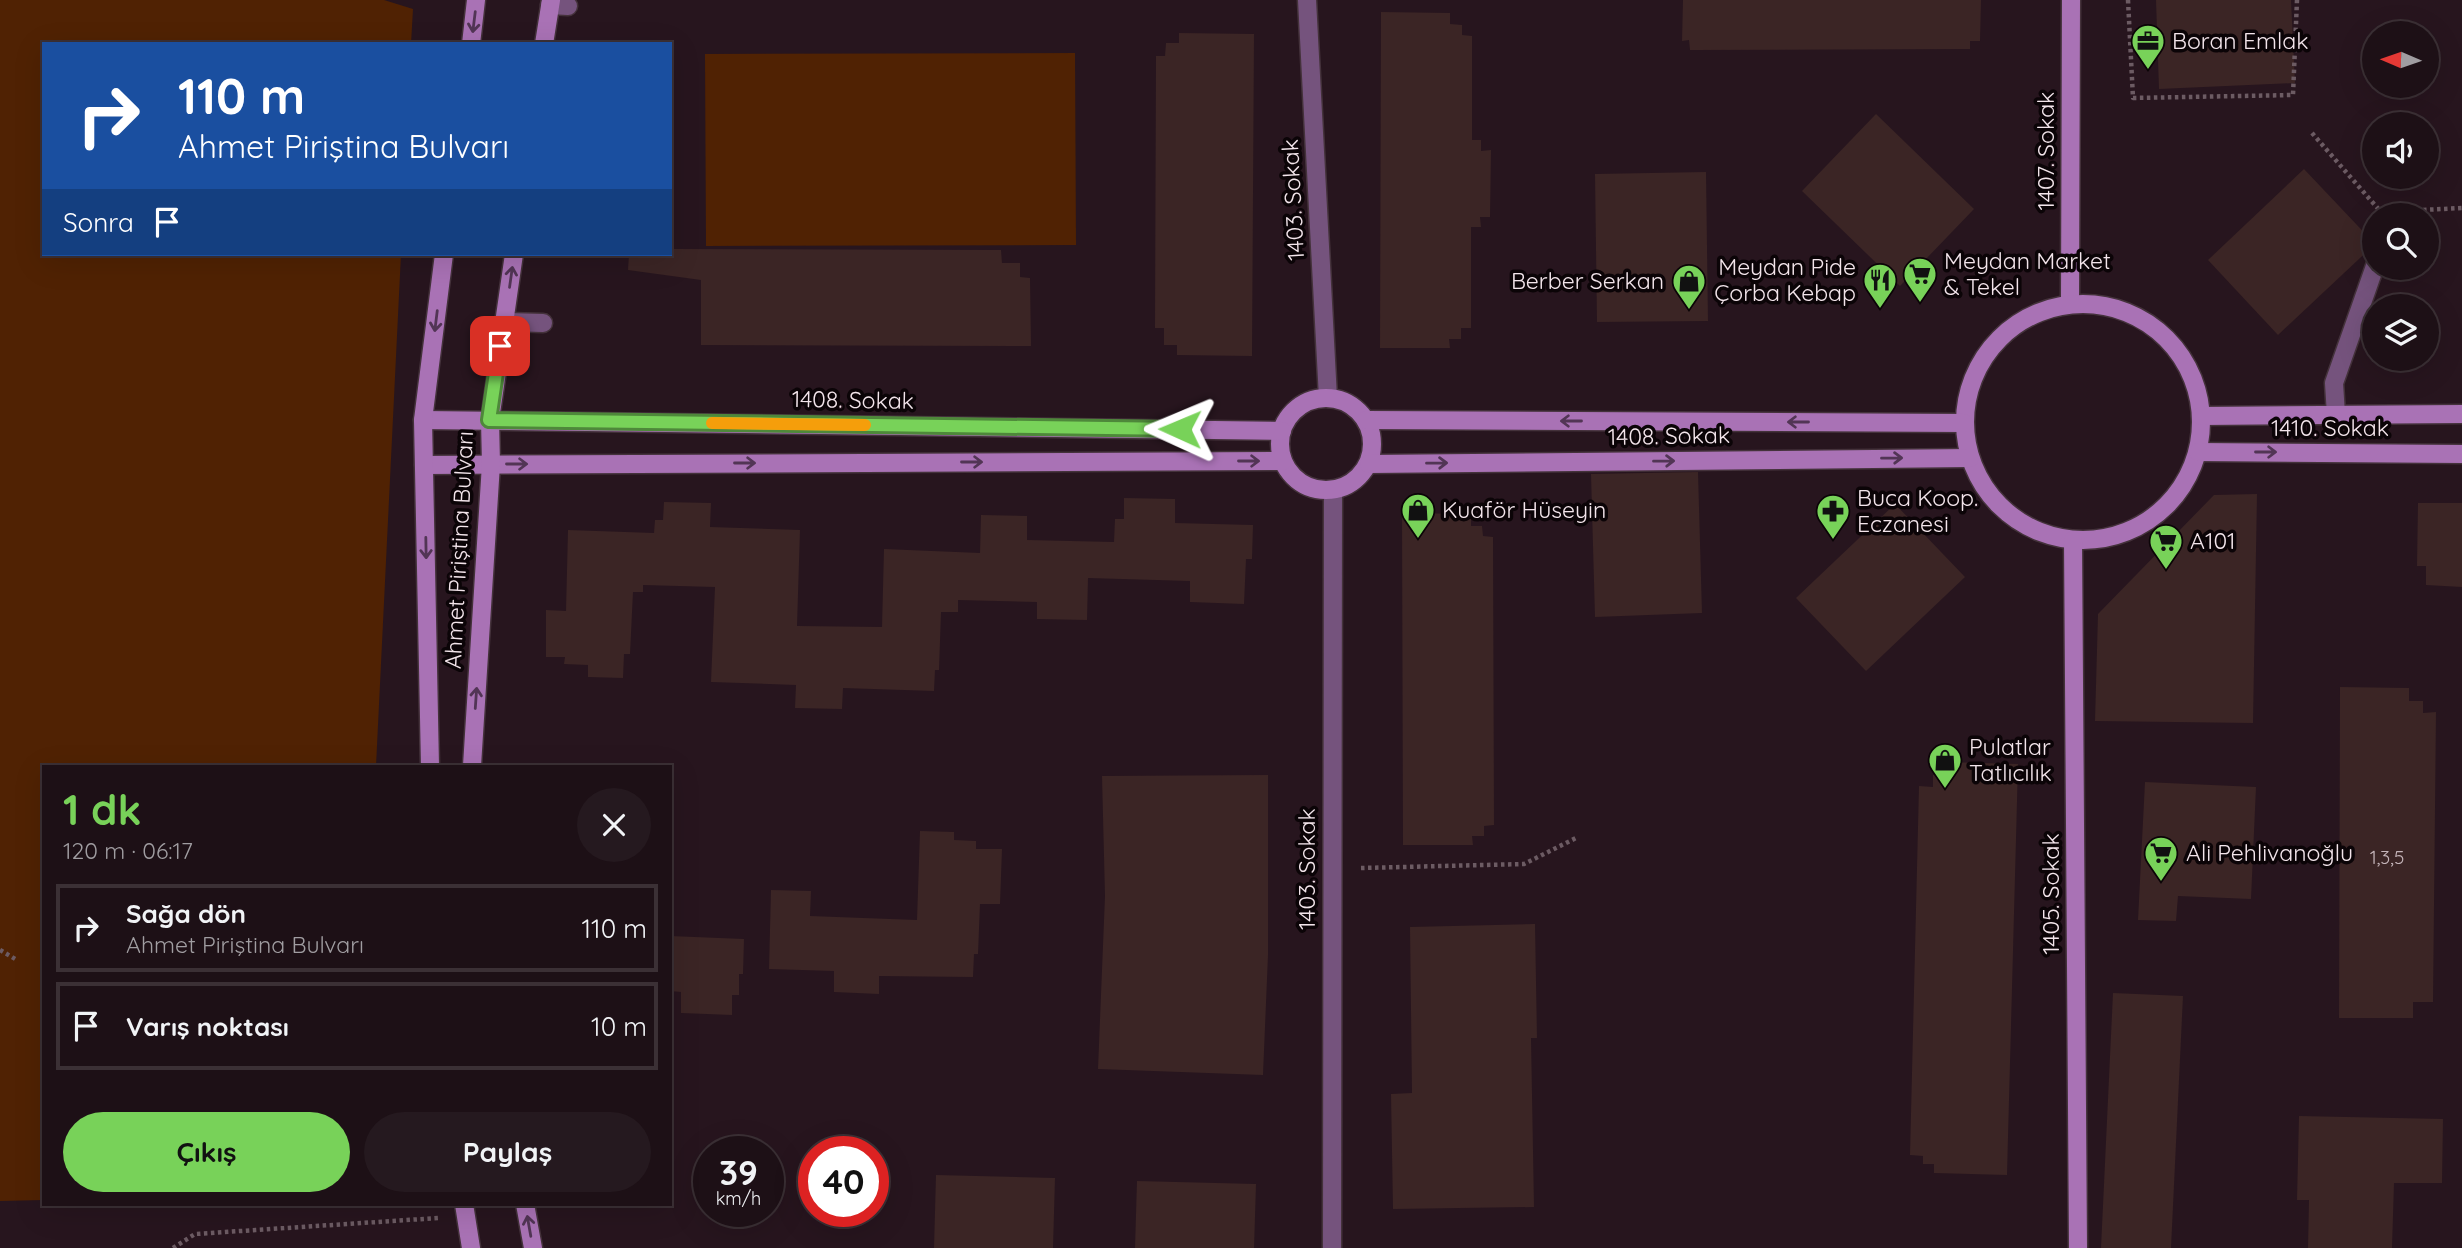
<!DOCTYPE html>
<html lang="tr">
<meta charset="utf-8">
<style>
body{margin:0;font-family:Quicksand,sans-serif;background:#25191f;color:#f1f3f6;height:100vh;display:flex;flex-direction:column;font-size:26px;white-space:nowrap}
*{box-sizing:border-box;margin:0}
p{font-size:23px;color:#a09da1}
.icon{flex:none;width:38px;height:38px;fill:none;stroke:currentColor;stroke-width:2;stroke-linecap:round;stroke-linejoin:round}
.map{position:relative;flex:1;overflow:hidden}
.sheet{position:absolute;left:42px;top:765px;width:630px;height:441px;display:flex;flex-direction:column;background:#1d1016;border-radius:0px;box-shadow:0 7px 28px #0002,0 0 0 2px #3b3035}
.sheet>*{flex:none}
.banner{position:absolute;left:42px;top:42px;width:630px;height:214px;border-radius:0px;box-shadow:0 7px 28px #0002,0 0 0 2px #3b3035;background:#1a4fa0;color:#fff;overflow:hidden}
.needle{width:46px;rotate:272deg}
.fabs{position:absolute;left:2362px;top:21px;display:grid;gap:14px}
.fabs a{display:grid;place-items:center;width:77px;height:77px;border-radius:50%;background:#1d1016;box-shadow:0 7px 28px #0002,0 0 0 2px #3b3035;font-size:35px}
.speed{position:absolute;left:693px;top:1136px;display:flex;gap:14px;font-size:35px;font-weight:700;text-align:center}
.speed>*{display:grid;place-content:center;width:91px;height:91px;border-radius:50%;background:#1d1016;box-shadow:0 7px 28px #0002,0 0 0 2px #3b3035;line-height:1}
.speed small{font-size:18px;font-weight:400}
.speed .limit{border:10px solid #d22;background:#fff;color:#111}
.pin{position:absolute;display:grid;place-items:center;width:60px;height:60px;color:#fff;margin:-30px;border-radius:14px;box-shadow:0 4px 10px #0006}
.me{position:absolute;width:77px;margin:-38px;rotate:271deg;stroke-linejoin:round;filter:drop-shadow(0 0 5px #0008)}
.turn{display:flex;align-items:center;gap:24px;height:147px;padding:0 21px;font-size:32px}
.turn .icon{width:91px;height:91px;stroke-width:2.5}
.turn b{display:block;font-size:49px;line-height:60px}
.then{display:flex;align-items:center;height:66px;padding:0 21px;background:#0003;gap:14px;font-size:26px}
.round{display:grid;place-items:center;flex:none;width:74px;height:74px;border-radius:37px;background:#25191f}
.summary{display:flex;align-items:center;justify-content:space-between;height:119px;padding:0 21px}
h1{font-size:42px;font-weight:700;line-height:52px;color:#78d259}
.action{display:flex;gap:14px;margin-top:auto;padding:14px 21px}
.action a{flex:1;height:80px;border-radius:42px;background:#78d259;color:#111;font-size:28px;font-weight:700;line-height:80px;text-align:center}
.action a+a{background:#25191f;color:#f1f3f6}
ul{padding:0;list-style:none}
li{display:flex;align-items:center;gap:21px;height:88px;margin:0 14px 10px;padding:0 7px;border:4px solid #3b3035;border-radius:0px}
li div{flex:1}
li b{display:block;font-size:26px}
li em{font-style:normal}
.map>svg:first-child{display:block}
.green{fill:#502203}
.building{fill:#3b2525}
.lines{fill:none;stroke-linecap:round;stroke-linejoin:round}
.lane-casing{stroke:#44323b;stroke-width:21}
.street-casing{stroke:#44323b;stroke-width:21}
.secondary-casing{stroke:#44323b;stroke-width:21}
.path{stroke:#6c5b63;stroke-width:4.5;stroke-dasharray:3.5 3.5;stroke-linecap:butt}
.lane{stroke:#75537d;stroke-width:18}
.street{stroke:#75537d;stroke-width:18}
.secondary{stroke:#a972b5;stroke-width:18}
.oneway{stroke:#523555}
.route-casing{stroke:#4e883a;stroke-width:18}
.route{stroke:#78d259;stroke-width:12}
.slow{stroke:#f59e0b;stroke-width:12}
.labels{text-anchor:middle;stroke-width:7;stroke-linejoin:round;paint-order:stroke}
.number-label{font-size:19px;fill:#c5b5ba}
.poi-label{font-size:23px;fill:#f3e5eb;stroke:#0b0407;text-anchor:start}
.street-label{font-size:23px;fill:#f3e5eb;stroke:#0b0407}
</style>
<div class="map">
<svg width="2462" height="1248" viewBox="0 0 2462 1248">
<rect width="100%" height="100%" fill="#27151e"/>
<g class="green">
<path d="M0 0H384L413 9 411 44H44V254H401L376 766H44V1200L0 1201Z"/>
<path d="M1075 53 1076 245 706 246 705 54Z"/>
</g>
<g class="building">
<path d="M1683 0H1981L1980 41H1970V49L1690 50 1689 40 1682 41Z"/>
<path d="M2156 0H2291L2295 83 2159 89Z"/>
<path d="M1381 12 1450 13V24L1462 25V35L1472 36V140H1481V151L1491 150 1490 217H1480L1481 227H1471V328H1461V339H1449L1450 348H1380Z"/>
<path d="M1179 33 1254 34 1252 356 1177 355V345H1164V328H1155L1156 56H1165L1166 43H1179Z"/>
<path d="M1876 114 1974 209 1900 286 1802 191Z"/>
<path d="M2304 169 2375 244 2278 335 2208 260Z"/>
<path d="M1706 172 1708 321 1597 322 1595 174Z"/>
<path d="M670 249 1001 250 1002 263H1020V277L1030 278 1031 346 701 345V280L628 270 629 254H670Z"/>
<path d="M1698 472 1702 613 1595 617 1591 474Z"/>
<path d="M2257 494 2253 723 2095 721 2098 614 2214 495Z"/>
<path d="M1124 498 1175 499V523L1253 525 1252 559H1246L1244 604 1190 602V581L1088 578 1087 620 1037 619V602L958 600V612H941L939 670H935L934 691 843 688 842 709 795 708 796 685 711 682 715 587 643 585V592H633L630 654H624L623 678 588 677V665L564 664 565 657H546V610L566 611 568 530 654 533 655 520H663L664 502 711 503 710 527 800 530 797 626 882 627 884 549 980 553 981 515 1027 516V540L1114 542 1115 519H1124Z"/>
<path d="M2418 503H2462V587L2426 585V566H2417Z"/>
<path d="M1895 504 1965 577 1866 671 1796 598Z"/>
<path d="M1402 513 1471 514V526H1482L1483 536 1493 537 1494 825 1484 826V836H1472L1473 845H1403Z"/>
<path d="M2340 687 2409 688V701H2423V713L2436 712 2433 1002H2413V1018H2339Z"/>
<path d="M1945 762 2018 764 2007 1175 1934 1173V1164H1923V1156L1910 1155 1919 786 1933 787V775H1944Z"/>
<path d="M1268 775V955L1263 1075 1098 1069 1105 896 1102 776Z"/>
<path d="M2145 782 2256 787 2251 899 2178 896 2176 921 2138 920Z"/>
<path d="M920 831 954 832V840L976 841V849H1002L1000 904H980L978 954H974L973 977 879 976V994L834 992V971L769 969 771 890 811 891 810 916 917 920Z"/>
<path d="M1535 924 1537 1038H1531L1534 1207 1393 1209 1391 1094 1412 1093 1410 927Z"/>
<path d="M670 936 744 939 743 974H739V995H732V1015L681 1013V992L670 991Z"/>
<path d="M2113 993 2183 996 2171 1248H2101Z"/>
<path d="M2299 1116 2443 1119 2442 1183H2394L2392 1248H2308L2309 1200H2297Z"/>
<path d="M936 1175 1055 1178 1053 1248H934Z"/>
<path d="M1137 1181 1256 1184 1254 1248H1135Z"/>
</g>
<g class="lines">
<defs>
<g id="lane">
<path d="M550 5 568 6"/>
<path d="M504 322 543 323"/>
<path d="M2336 415 2334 383 2375 266"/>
</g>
<g id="street">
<path d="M1307 0 1328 398"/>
<path d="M1332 1248 1333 490"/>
</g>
<g id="secondary">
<path d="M471 44 476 0"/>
<path d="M544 44 551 0"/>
<path d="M2070 303 2071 0"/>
<circle cx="2083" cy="422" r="118"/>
<circle cx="1326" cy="444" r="46"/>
<path d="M2201 416 2462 414"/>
<path d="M423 420 1282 431"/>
<path d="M1366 420 1964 423"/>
<path d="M2198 452 2462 454"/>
<path d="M1369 464 1970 458"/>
<path d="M424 465 1283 461"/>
<path d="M2073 540 2078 1248"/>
<path d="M430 766 423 420 444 254"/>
<path d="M472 766 491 464 490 420 514 254"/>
<path d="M464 1204 471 1248"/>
<path d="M525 1204 533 1248"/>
</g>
</defs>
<use href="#lane" class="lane-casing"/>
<use href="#street" class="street-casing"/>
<use href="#secondary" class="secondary-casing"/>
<g class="path">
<path d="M2128 0 2133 98 2293 95 2297 0"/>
<path d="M2312 133 2381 212 2462 208"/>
<path d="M1361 868 1524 864 1578 837"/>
<path d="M0 950 17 960"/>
<path d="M173 1248 195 1234 438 1218"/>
</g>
<use href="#lane" class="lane"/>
<use href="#street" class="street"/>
<use href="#secondary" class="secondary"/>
</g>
<defs><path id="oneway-shaft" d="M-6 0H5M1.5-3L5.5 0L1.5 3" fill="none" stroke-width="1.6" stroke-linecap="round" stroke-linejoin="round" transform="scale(1.75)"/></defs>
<g class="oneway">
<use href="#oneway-shaft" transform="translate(474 22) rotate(97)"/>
<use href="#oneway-shaft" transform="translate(511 277) rotate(-82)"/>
<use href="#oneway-shaft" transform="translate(436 321) rotate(97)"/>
<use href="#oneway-shaft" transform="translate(1571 421) rotate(-180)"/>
<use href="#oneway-shaft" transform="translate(1798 422) rotate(-180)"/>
<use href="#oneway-shaft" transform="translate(2266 452)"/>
<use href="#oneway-shaft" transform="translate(1892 458) rotate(-1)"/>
<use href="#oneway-shaft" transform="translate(1249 461)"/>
<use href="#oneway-shaft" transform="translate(1664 461) rotate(-1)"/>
<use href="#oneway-shaft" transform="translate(972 462)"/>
<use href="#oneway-shaft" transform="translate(745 463)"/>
<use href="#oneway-shaft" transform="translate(1437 463) rotate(-1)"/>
<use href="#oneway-shaft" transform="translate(517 464)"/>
<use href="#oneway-shaft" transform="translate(426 548) rotate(89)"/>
<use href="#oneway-shaft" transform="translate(476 698) rotate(-86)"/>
<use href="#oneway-shaft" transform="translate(529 1226) rotate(-100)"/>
</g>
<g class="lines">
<defs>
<path id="route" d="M500 346 489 420 1180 429"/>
</defs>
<use href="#route" class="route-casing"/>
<use href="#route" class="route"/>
<path class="slow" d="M712 423 865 425"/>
</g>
<defs>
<symbol id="office-pin" viewBox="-11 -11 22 30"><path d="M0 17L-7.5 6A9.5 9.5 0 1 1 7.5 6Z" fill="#78d259" stroke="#0b0407"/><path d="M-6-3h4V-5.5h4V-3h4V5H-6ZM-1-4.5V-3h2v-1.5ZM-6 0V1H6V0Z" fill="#111"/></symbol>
<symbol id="supermarket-pin" viewBox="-11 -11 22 30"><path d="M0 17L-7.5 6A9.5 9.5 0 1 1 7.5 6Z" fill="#78d259" stroke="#0b0407"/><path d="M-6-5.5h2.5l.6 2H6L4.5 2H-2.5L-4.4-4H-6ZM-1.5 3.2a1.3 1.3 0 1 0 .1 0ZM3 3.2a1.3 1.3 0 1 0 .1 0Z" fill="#111"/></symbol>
<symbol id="restaurant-pin" viewBox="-11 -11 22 30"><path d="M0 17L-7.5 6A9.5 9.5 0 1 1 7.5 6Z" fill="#78d259" stroke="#0b0407"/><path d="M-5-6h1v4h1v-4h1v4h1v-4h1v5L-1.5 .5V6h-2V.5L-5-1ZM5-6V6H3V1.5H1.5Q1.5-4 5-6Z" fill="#111"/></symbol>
<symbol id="shop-pin" viewBox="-11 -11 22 30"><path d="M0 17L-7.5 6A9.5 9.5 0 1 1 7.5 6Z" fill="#78d259" stroke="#0b0407"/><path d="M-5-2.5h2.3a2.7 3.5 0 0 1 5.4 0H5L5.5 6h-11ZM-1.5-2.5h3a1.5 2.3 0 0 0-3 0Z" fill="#111"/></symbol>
<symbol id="pharmacy-pin" viewBox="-11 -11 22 30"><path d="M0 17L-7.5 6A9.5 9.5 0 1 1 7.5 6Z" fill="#78d259" stroke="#0b0407"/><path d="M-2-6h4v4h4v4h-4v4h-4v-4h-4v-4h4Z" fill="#111"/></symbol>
</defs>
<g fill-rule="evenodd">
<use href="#office-pin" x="2129" y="22" width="38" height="52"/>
<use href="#supermarket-pin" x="1901" y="255" width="38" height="52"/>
<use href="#restaurant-pin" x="1861" y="261" width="38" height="52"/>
<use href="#shop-pin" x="1670" y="262" width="38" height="52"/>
<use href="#shop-pin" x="1399" y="491" width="38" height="52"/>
<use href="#pharmacy-pin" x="1814" y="492" width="38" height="52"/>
<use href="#supermarket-pin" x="2147" y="522" width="38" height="52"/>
<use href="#shop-pin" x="1926" y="741" width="38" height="52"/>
<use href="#supermarket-pin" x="2142" y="834" width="38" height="52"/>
</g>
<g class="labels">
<g class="number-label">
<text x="2387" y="864">1,3,5</text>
</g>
<g class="poi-label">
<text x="2172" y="49">Boran Emlak</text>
<text x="1944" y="269">Meydan Market<tspan x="1944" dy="26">&amp; Tekel</tspan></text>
<text x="1856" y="275" text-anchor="end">Meydan Pide<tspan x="1856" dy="26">Çorba Kebap</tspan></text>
<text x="1664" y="289" text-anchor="end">Berber Serkan</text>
<text x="1857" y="506">Buca Koop.<tspan x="1857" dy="26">Eczanesi</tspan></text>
<text x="1442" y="518">Kuaför Hüseyin</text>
<text x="2190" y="549">A101</text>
<text x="1969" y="755">Pulatlar<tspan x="1969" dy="26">Tatlıcılık</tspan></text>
<text x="2186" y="861">Ali Pehlivanoğlu</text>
</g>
<g class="street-label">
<text transform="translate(2046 151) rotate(-90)" y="8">1407. Sokak</text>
<text transform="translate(1293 200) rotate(-93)" y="8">1403. Sokak</text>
<text transform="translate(853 400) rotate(1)" y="8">1408. Sokak</text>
<text x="2330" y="436">1410. Sokak</text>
<text transform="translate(1669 436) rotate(-1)" y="8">1408. Sokak</text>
<text transform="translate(459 550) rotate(-87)" y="8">Ahmet Piriştina Bulvarı</text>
<text transform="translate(1307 869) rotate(-90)" y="8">1403. Sokak</text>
<text transform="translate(2051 894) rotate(-90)" y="8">1405. Sokak</text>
</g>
</g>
</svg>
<div class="fabs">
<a><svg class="needle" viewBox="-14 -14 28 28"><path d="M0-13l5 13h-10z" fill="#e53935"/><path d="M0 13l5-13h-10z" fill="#a09da1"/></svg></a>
<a><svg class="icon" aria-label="sound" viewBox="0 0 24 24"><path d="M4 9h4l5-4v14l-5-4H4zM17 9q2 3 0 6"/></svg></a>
<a><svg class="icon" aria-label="search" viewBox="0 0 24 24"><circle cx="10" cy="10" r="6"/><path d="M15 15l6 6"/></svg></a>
<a><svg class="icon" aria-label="layers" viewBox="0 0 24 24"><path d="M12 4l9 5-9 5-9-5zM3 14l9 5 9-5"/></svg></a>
</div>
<div class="speed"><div>39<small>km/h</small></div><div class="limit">40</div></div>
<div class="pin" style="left:500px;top:346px;background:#d93025"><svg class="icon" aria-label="arrive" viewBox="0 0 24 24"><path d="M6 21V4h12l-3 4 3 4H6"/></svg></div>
<svg class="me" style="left:1180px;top:429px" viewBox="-20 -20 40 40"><path d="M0-17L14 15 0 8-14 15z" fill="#78d259" stroke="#fff" stroke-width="4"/></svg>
<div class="banner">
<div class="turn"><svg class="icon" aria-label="right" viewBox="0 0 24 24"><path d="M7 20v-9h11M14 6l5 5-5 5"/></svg><div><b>110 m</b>Ahmet Piriştina Bulvarı</div></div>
<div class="then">Sonra<svg class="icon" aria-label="arrive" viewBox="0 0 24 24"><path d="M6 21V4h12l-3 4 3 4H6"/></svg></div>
</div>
<section class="sheet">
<div class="summary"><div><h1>1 dk</h1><p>120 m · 06:17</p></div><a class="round"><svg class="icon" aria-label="close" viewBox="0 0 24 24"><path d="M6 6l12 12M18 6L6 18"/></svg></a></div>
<ul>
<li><svg class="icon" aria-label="right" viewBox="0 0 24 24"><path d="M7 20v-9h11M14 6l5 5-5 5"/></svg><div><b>Sağa dön</b><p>Ahmet Piriştina Bulvarı</p></div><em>110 m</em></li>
<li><svg class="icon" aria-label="arrive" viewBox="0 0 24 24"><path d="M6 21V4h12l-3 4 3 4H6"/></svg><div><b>Varış noktası</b></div><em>10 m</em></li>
</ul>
<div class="action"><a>Çıkış</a><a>Paylaş</a></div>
</section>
</div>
